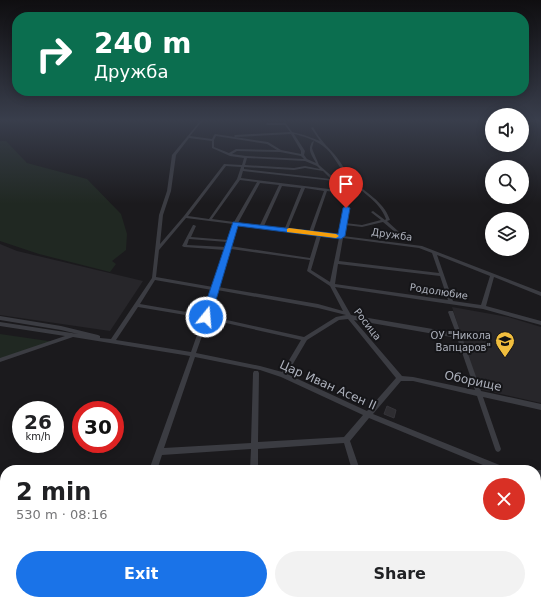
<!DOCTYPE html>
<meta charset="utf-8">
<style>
body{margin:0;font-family:"DejaVu Sans",sans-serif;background:#f2f2f2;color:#202124;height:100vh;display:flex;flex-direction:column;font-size:15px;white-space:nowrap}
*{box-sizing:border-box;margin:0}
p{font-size:13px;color:#757577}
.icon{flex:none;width:22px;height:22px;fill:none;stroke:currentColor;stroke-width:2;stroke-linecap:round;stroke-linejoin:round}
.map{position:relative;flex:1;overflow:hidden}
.sheet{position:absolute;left:0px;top:465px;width:541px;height:140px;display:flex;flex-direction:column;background:#fff;border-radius:16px 16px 0 0;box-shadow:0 2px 10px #0003}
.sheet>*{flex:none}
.top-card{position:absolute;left:12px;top:12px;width:517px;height:84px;border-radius:16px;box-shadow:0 2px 10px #0003;background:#0b6e4f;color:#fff;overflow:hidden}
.controls{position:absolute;left:485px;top:108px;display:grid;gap:8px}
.controls a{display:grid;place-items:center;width:44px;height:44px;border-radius:50%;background:#fff;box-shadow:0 2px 10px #0003;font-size:20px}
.speed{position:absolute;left:12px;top:401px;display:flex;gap:8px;font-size:20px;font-weight:700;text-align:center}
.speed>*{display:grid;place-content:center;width:52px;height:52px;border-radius:50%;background:#fff;box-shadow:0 2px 10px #0003;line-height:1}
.speed small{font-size:10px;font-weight:400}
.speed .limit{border:6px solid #d22;background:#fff;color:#111}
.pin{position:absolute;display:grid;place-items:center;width:34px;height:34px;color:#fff;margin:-41px -17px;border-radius:50% 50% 50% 0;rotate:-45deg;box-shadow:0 0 4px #0007}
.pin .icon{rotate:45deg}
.me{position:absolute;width:44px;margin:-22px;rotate:17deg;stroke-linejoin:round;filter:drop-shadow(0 0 3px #0008)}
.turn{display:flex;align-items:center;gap:14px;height:84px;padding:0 16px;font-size:18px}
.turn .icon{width:52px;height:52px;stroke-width:2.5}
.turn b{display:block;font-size:28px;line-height:34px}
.round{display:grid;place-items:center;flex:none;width:42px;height:42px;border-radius:21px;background:#f2f2f2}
.summary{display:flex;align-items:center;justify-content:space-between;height:68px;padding:0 16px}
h1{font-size:24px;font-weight:700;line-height:30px}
.button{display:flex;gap:8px;margin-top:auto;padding:8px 16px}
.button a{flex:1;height:46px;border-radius:24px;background:#1a73e8;color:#fff;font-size:16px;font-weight:700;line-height:46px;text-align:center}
.button a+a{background:#f2f2f2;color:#202124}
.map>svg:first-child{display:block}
.built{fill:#27262a}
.green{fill:#202822}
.building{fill:#2e2d31;stroke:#353439}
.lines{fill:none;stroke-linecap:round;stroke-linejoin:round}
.minor{fill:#3b3c42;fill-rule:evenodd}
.route{fill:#1a73e8;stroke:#114b97}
.slow{fill:#f59e0b}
.labels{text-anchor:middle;stroke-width:4;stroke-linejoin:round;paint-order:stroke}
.street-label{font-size:10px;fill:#adb1bc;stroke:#151518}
.poi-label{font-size:10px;fill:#adb1bc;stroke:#151518;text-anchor:end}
.near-street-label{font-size:12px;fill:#adb1bc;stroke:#151518}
</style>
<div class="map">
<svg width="541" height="605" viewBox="0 0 541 605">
<rect width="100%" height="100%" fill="#1b1a1d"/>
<g class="built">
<path d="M0 244 17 251 143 281 110 331 0 315Z"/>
<path d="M452 307 508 317 541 327V403L479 389Z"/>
</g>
<g class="green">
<path d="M0 141H6L27 163 87 179 121 214 127 234 126 250 112 261 116 264 110 272 39 254 0 241Z"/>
<path d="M0 334 55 342 0 360Z"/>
<path d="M536 483 541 484V537L536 524Z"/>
</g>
<path class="building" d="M387 406 396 410 394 418 384 414Z"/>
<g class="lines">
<g class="minor">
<path d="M201 120H203L190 136 212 139 214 135 215 134 268 142 281 150 301 154V151L291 134 235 137 234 136 235 135 290 132 285 125H267L266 124 267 123H284L285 122 292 132 304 135 320 141 311 128 313 127C316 133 320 138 324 143 327 147 331 150 334 154 341 162 346 172 352 179 366 194 383 200 390 220L387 221 399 232 397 233H396L383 222 362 227 345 225 343 236 422 246 541 292V296L494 277 486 306 541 321V325L483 309 335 287 351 315 456 333 448 312 449 311H453L481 391 541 404V410L483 397 501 449 500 451 498 452 496 451 495 449 477 396 413 381H401L373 414 507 468 508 470H495L369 418 350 441 360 470H352L344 443 258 449V470H250L251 449 162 455 157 470H149L190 356 73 337 0 362V358L65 336 0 326V322L78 334 61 330 0 320V316L61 326 98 335 100 336V338L111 339 152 278 159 215 167 191 172 155ZM294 134C303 136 315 140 323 146 333 153 338 166 346 176L335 179 319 165 313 151 312 148 314 141 312 142C307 151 312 155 316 163L307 159 304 155 305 151ZM216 136 267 144 277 150 236 149 229 153 214 147V140ZM189 138 212 141V148L230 156 244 158 242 165 224 164 184 216 160 244 163 215 171 191 176 155ZM237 151 280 152 301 156 304 159 246 156 232 154ZM247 158 305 161 317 166 320 169 305 166 294 168 245 165ZM226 166 241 167 237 179 209 219 188 216ZM244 167 294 170 305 168 323 171 331 179 244 169ZM243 171 334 181 345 191 241 178ZM347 177C360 192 379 200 386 219L385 220 373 211 371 212 372 213 381 220 362 225 345 223 351 193 337 180ZM240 180 257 182 234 222 212 219ZM260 183 279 185 260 225 238 223ZM282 186 301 188 285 228 264 226ZM305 188 324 191 309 232 288 229ZM327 191 347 194 339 235 313 232ZM186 218 233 224 228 240 191 237 196 226 194 225H193L182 246 184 247 225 250 213 287 156 277 159 250ZM237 225 317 235 310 258 230 246 231 242 233 241 232 240ZM321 236 339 238 330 282 311 270ZM343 238 419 248 432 253 439 273 339 261ZM189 239 227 242 226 247 187 245ZM231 249 310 260 307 271 330 286 343 311 318 304 218 287 229 250ZM437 255 490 276 481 305 453 301ZM338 264 440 276 448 300 335 284ZM155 280 212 290 204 315 140 304ZM217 290 318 308 346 315 336 317 304 337 209 316ZM138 307 203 318 191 352 116 340ZM208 319 301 340 282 372 260 366 196 353ZM348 319 396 378 367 411 287 374 307 340 339 320ZM354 320 457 338 475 390 413 377 402 376ZM195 357 260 370 281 377 363 415 344 437 258 442 259 373 258 371H254L253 373 251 443 164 448Z"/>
<rect x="536" y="470" width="5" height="8"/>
<path d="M105 600H113L112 605H104Z"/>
<rect x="248" y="600" width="8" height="5"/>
<path d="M378 600H418L417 603 410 605H370L371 602Z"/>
<rect x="526" y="600" width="8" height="5"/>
</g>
</g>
<linearGradient id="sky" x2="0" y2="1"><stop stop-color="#0f0e10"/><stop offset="0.59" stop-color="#393e4c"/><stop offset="1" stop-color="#393e4c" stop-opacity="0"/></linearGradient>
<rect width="541" height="204" fill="url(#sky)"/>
<path class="route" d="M346 206 350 208 345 236 341 239 238 226 211 317 206 321 203 320 201 317 233 222 338 234 343 208Z"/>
<path class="slow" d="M289 228 336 234 339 236 336 238 287 232V229Z"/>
<defs>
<symbol id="school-pin" viewBox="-11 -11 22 30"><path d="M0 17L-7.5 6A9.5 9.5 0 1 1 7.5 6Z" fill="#f1be3e" stroke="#151518"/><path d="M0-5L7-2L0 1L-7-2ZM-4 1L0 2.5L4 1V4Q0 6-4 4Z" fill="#111"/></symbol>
</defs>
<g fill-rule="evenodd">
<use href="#school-pin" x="494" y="330" width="22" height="30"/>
</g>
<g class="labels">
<g class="street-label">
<text transform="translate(392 234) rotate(8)" y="4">Дружба</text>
<text transform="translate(439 291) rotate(9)" y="4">Родолюбие</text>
<text transform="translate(368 324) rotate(52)" y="4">Росица</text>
</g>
<g class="poi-label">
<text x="491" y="339">ОУ "Никола<tspan x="491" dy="12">Вапцаров"</tspan></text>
</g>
<g class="near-street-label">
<text transform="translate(473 381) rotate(12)" y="4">Оборище</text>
<text transform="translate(328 385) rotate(24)" y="4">Цар Иван Асен II</text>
</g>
</g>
</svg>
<div class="controls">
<a><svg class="icon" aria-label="sound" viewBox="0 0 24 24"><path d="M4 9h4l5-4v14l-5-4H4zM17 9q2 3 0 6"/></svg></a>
<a><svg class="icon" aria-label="search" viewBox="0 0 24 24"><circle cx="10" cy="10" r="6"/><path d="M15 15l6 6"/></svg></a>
<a><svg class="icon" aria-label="layers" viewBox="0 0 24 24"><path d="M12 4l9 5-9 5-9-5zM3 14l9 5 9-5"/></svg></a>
</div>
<div class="speed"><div>26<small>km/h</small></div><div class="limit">30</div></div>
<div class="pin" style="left:346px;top:208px;background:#d93025"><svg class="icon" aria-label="arrive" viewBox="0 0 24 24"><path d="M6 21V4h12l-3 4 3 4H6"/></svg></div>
<svg class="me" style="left:206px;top:317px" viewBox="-20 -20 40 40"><circle r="17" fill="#1a73e8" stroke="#fff" stroke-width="3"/><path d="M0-11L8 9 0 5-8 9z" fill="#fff"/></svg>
<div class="top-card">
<div class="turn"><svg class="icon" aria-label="right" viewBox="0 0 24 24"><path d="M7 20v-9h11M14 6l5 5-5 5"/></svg><div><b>240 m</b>Дружба</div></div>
</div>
<section class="sheet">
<div class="summary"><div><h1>2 min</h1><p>530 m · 08:16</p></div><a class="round" style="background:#d93025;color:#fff"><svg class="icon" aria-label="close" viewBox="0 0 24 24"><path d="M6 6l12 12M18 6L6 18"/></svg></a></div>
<div class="button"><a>Exit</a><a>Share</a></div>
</section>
</div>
